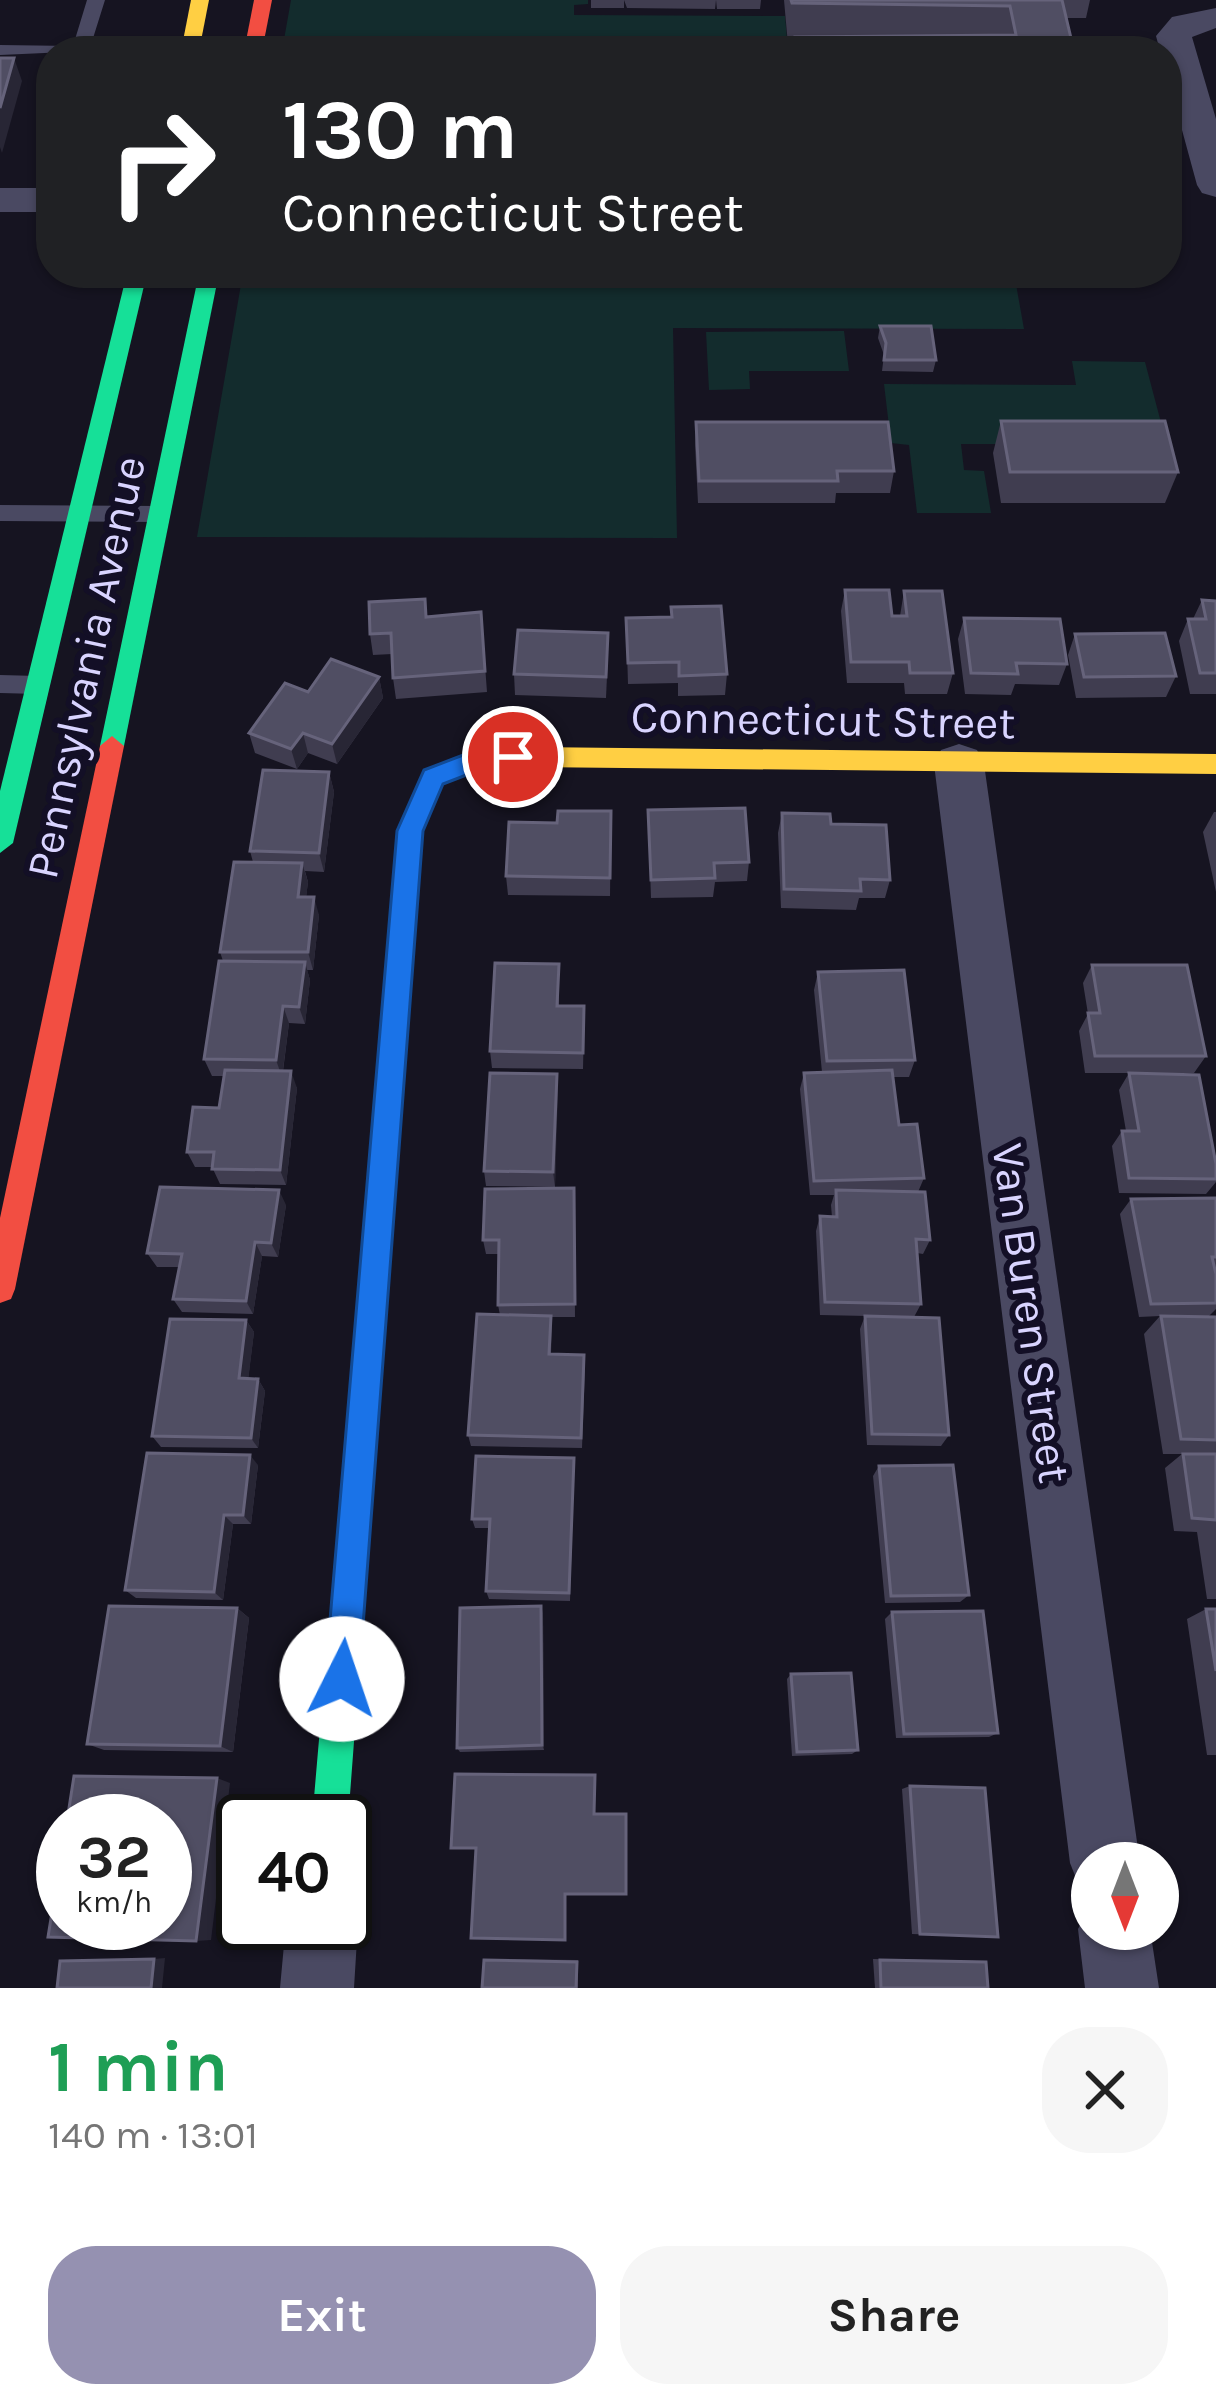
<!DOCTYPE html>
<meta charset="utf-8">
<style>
body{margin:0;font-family:Karla,sans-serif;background:#f6f6f6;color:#222;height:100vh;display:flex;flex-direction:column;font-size:45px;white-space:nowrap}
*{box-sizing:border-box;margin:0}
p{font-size:39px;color:#767676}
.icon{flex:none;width:66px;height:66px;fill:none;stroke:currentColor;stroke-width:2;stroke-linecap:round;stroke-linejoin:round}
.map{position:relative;height:1988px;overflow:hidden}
.drawer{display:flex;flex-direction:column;background:#fff;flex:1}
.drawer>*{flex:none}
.guide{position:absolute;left:36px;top:36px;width:1146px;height:252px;border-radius:48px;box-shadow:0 3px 9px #0004;background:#202124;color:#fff;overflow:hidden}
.needle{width:78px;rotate:180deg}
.buttons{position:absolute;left:1071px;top:1842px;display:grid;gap:24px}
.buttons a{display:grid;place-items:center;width:108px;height:108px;border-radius:50%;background:#fff;box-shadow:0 3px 9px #0004;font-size:60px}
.speed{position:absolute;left:36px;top:1794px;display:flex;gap:24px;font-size:60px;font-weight:700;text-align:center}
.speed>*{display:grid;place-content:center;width:156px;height:156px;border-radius:50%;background:#fff;box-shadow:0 3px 9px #0004;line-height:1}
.speed small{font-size:30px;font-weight:400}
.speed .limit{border:6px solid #111;border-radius:18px;background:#fff;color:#111}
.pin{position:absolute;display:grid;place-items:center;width:102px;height:102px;color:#fff;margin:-51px;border:6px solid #fff;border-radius:50%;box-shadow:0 3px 12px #0007}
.me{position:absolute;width:132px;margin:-66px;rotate:4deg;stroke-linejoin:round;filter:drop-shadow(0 0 9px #0008)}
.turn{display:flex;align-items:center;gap:42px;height:252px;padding:0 48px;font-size:54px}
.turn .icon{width:156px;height:156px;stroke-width:2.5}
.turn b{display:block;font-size:84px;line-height:102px}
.round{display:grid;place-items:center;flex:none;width:126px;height:126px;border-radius:48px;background:#f6f6f6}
.overview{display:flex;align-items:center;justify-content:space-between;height:204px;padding:0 48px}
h1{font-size:72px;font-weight:700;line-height:90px;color:#1e9e55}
.cta{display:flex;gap:24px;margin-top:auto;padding:24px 48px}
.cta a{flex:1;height:138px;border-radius:48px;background:#9591b1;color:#fff;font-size:48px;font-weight:700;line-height:138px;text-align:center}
.cta a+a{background:#f6f6f6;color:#222}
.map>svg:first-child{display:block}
.green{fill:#132c2d}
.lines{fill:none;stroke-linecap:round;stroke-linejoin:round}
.lane{fill:#4a4962;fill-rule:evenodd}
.street{fill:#4a4962;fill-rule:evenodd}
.fast{fill:#16e098;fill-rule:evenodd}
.slow{fill:#ffcf43;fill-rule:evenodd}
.jam{fill:#f24e42;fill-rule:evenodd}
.wall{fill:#403d50}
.shaded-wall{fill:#282635}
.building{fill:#504e63;stroke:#66637b;stroke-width:3}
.route{fill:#1a73e8;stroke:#114b97;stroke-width:3}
.labels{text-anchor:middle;stroke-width:12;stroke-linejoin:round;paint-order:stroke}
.street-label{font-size:45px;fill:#d9d4ff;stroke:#130f26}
</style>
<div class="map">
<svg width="1216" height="1988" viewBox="0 0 1216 1988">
<rect width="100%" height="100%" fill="#161421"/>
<g class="green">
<path d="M291 0H588V4L574 5V15L785 16 788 51H282Z"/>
<path d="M243 273H1014L1024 329 673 328 677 538 197 537Z"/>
<path d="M844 331 849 371H749L750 389 709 390 706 332Z"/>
<path d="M1072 361 1145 362 1164 434 1091 444H961L964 470 984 471 991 513H917L909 445 891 443 884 384 1076 385Z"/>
</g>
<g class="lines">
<g class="lane">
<path d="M87 0H105L89 51 0 55V45L73 46Z"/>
<path d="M0 505 159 506 170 514 159 522 0 521Z"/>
<path d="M0 675 38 676 50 685 38 694 0 693Z"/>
</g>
<g class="street">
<path d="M1216 8V28L1192 37 1216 119V197L1202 193 1197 185 1167 75V51H1160L1156 36 1172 17Z"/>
<rect x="0" y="188" width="51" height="24"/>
<path d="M959 744 977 750 984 764 1140 1863H1092V1893L1080 1888 1070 1863 934 764 941 750Z"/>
<path d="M345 1896 358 1923 354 1988H280L286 1923H345Z"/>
<path d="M1092 1902V1929H1150L1159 1988H1085L1078 1929Z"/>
</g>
<g class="fast">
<path d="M127 273H147L13 843 0 853V791Z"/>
<path d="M199 273H219L124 746 112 756 100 746Z"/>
<path d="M531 747 543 757 540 764 473 772 443 785 423 831 348 1821 345 1827V1821H312L397 831 424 771 471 752Z"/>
</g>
<g class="slow">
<path d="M191 0H209L199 51H181Z"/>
<path d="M531 747 1216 754V774L531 767 519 757Z"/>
</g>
<g class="jam">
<path d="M254 0H272L262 51H244Z"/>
<path d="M112 736 124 746 15 1289 11 1299 0 1303V1218L100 746Z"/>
</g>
</g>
<g class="wall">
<rect x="591" y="0" width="33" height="8"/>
<path d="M624 0H761L760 9H717L716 0 715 9 627 8Z"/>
<path d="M784 0H1090L1086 18H1066L1074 51H793L794 45H788Z"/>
<path d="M880 326 936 360 933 372 882 371 884 355 878 338Z"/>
<path d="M1001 421 1178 472 1165 503H1001L993 453Z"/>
<path d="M696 422 894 471 890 493H836L835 503H698L695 445Z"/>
<path d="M845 590 892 616H900L904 591 953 673 947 694H905L904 683H847L841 611Z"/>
<path d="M425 599 427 616 481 612 487 692 396 699 393 678 392 654 373 655 370 634Z"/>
<path d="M1202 600 1216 601V694H1190L1179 641 1188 619H1193Z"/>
<path d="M671 607 727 674 725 695 678 696V683L628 684 626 618 671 617Z"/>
<path d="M964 618 1067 664 1059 685 1015 684 1011 695 965 694 958 639Z"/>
<path d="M1075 634 1176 676 1166 697 1076 698 1068 655Z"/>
<path d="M608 654 606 698 515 695 514 674Z"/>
<path d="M379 677 383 698 337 764 308 753 297 769 255 753 249 733 308 692Z"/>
<path d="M329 772 334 792 324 872 305 871 308 882 306 897 319 915 313 970H307L310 980 305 1024 289 1023 283 1071 297 1088 286 1185 220 1184 212 1167H195L187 1152 219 1108 224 1076H212L204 1059 223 961 220 952 253 862 250 851Z"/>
<path d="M648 810 749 862 747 881 715 882 713 897 651 898Z"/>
<path d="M611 811 610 896 508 895 506 876 557 823Z"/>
<path d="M1214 812H1216V892L1203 832Z"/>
<path d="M782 813 831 824 890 880 885 898H859L856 910 781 908 778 833Z"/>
<path d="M559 964V1006L584 1024 583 1069 492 1068 490 1051Z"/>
<path d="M1092 965 1206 1056 1194 1073H1085L1079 1031 1088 1014 1083 983Z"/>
<path d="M818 972 915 1060 909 1077H893L899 1125 924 1178 918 1192 930 1240 923 1254 917 1253 921 1304 914 1317 820 1315 816 1231 820 1216 832 1217 831 1205 834 1195H810L800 1089 804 1073 822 1072 814 990Z"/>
<path d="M1129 1073 1216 1164V1182L1206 1194 1119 1193 1112 1146 1122 1131H1126L1119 1090Z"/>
<path d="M557 1074 555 1187 486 1186 484 1171Z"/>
<path d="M574 1188 575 1317H552L551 1354 585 1367 582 1448 471 1446 468 1435 500 1315 498 1305 499 1254H486L483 1240Z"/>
<path d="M1216 1198V1309L1209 1316 1216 1317V1599H1207L1197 1532 1174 1531 1165 1468 1182 1454H1163L1144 1334 1160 1316 1139 1317 1120 1214 1131 1199Z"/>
<path d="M286 1205 278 1257 262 1256 253 1314 182 1312 173 1299 179 1267H157L147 1253Z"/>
<path d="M865 1316 949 1435 941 1446 867 1445 860 1329Z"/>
<path d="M246 1320 254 1332 248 1379H258L265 1391 258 1448 161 1447 152 1436Z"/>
<path d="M258 1465 251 1524H233L223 1600 136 1598 125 1590Z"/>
<path d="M879 1466 969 1595 960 1602 885 1603 873 1476Z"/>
<path d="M574 1468 570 1601 489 1599 486 1591 490 1528H475L472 1519Z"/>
<path d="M237 1608 249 1618 233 1752 104 1750 87 1744Z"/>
<path d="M1206 1609H1216V1755H1207L1187 1619Z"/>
<path d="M892 1612 998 1733 989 1737 896 1738 885 1619Z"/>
<path d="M543 1613 544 1750 460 1752 457 1748Z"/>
<path d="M791 1674 858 1750 852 1754 792 1756 787 1679Z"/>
<path d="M910 1786 998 1937 912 1934 902 1789Z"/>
<path d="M488 1959 578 1960V1988H584H482L484 1960Z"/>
<path d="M873 1959 977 1961 988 1988H875Z"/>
</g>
<g class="shaded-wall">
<path d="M14 58 22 81 2 153 0 147V108Z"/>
<path d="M379 677 383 698 337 764 332 744Z"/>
<path d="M303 733 308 753 297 769 291 749Z"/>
<path d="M329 772 334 792 324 872 319 853Z"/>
<path d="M302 863 308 882 304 915 298 897Z"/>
<path d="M314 897 319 915 313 970 308 952Z"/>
<path d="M305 962 310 980 305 1024 299 1007Z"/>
<path d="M283 1006 289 1023 282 1077 276 1060Z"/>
<path d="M291 1071 297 1088 286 1185 280 1170Z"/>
<path d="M557 1074 558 1091 555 1187 553 1172Z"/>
<path d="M279 1190 286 1205 278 1257 271 1243Z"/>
<path d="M255 1242 262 1256 253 1314 246 1301Z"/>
<path d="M246 1320 254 1332 247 1390 239 1378Z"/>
<path d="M258 1379 265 1391 258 1448 251 1438Z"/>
<path d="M250 1455 258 1465 251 1524 243 1515Z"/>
<path d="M224 1515 233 1524 223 1600 214 1592Z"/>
<path d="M541 1606 543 1613 544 1750 542 1745Z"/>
<path d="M237 1608 249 1618 233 1752 220 1746Z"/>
<path d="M217 1778 230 1783 211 1940 196 1941Z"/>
<path d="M165 1958 162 1988H151L154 1959Z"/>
</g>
<g class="building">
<path d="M791 0H1062L1074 51H796L795 37 1016 35 1010 6 792 3Z"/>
<path d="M0 58H14L0 108Z"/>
<path d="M880 326H931L936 360H884L886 343Z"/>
<path d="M1001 421H1165L1178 472H1010Z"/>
<path d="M696 422H888L894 471H837L838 481H699Z"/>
<path d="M845 590H889L892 616H907L904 591H942L953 673H910L909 662H851Z"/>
<path d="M425 599 426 617 481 612 485 671 393 678 391 633 370 634 369 602Z"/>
<path d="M1202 600 1216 601V673H1200L1188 619H1206Z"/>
<path d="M721 606 727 674 679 676V662L628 663 626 618 672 617 671 607Z"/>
<path d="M964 618 1060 619 1067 664 1016 663 1018 674 971 673Z"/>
<path d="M518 630 608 633 606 677 514 674Z"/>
<path d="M1165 633 1176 676 1084 677 1075 634Z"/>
<path d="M331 659 379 677 332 744 303 733 291 749 249 733 285 683 308 692Z"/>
<path d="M263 770 329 772 319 853 250 851Z"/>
<path d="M745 808 749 862 714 863 715 878 651 880 648 810Z"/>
<path d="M558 811H611L610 878 506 876 509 822 557 823Z"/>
<path d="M782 813 830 814 831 824 886 825 890 880 860 879 861 891 784 889Z"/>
<path d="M234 862 302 863 298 897H314L308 952H220Z"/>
<path d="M219 961 305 962 299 1007 283 1006 276 1060 204 1059Z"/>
<path d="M495 963 559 964 557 1006H584L583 1053 490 1051Z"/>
<path d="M1092 965H1187L1206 1056H1095L1088 1013H1100Z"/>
<path d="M904 970 915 1060 827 1061 818 972Z"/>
<path d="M225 1070 291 1071 280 1170 212 1169 214 1152H187L193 1107 219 1108Z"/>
<path d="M892 1070 899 1125 917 1124 924 1178 814 1181 804 1073Z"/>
<path d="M490 1073 557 1074 553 1172 484 1171Z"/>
<path d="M1129 1073 1199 1075 1216 1164V1179L1129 1178 1122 1131H1139Z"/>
<path d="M160 1187 279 1190 271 1243 255 1242 246 1301 173 1299 182 1254 147 1253Z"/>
<path d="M574 1188 575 1304 498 1305 499 1240H483L485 1189Z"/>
<path d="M836 1190 925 1192 930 1240 916 1239 921 1304 825 1302 820 1216 837 1217Z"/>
<path d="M1216 1198V1257H1212L1216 1274V1303L1151 1304 1131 1199Z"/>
<path d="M477 1314 551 1316 549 1354 584 1355 581 1438 468 1435Z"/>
<path d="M865 1316 939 1318 949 1435 872 1434Z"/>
<path d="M1161 1316 1216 1317V1440L1181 1439Z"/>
<path d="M170 1319 246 1320 239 1378 258 1379 251 1438 152 1436Z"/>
<path d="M147 1453 250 1455 243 1515H224L214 1592 125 1590Z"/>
<path d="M1183 1454H1216V1520L1192 1518Z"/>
<path d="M476 1456 574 1458 569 1593 486 1591 490 1519H472Z"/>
<path d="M953 1465 969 1595 891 1596 879 1466Z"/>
<path d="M109 1606 237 1608 220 1746 87 1744Z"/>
<path d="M541 1606 542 1745 457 1748 460 1608Z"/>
<path d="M1206 1609H1216V1671Z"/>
<path d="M983 1611 998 1733 904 1734 892 1612Z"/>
<path d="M851 1673 858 1750 797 1752 791 1674Z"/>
<path d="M455 1774 595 1775 594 1814H626V1894H565V1940L471 1938 476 1848H451Z"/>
<path d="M74 1776 217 1778 196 1941 48 1937 63 1844V1923H165V1821H67Z"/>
<path d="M910 1786 985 1788 998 1937 920 1934Z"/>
<path d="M154 1959 151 1988H57L60 1961Z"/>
<path d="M484 1960 577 1962 576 1988H482Z"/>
<path d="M880 1960 986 1962 988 1988H881Z"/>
</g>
<path class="route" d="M513 747 522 750 525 757 522 764 474 772 443 784 423 831 359 1679 354 1691 342 1696 330 1691 325 1679 397 831 424 770 471 752Z"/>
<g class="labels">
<g class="street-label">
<text transform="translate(85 667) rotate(-78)" y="16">Pennsylvania Avenue</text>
<text transform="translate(823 719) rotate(1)" y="16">Connecticut Street</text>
<text transform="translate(1032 1313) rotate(82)" y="16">Van Buren Street</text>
</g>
</g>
</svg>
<div class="buttons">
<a><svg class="needle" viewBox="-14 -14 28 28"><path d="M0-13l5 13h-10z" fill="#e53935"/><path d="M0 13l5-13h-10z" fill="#767676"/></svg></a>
</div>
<div class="speed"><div>32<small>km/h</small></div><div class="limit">40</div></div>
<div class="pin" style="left:513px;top:757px;background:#d93025"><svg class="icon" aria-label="arrive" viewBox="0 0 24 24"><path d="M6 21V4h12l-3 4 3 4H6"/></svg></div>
<svg class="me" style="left:342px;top:1679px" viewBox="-20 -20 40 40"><circle r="19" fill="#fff"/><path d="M0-13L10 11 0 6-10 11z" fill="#1a73e8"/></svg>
<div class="guide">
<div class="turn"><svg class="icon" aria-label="right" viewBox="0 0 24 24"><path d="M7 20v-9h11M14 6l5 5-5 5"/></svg><div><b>130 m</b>Connecticut Street</div></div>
</div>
</div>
<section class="drawer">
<div class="overview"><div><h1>1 min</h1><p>140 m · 13:01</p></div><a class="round"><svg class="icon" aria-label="close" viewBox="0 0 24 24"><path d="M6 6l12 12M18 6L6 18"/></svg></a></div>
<div class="cta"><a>Exit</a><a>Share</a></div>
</section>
